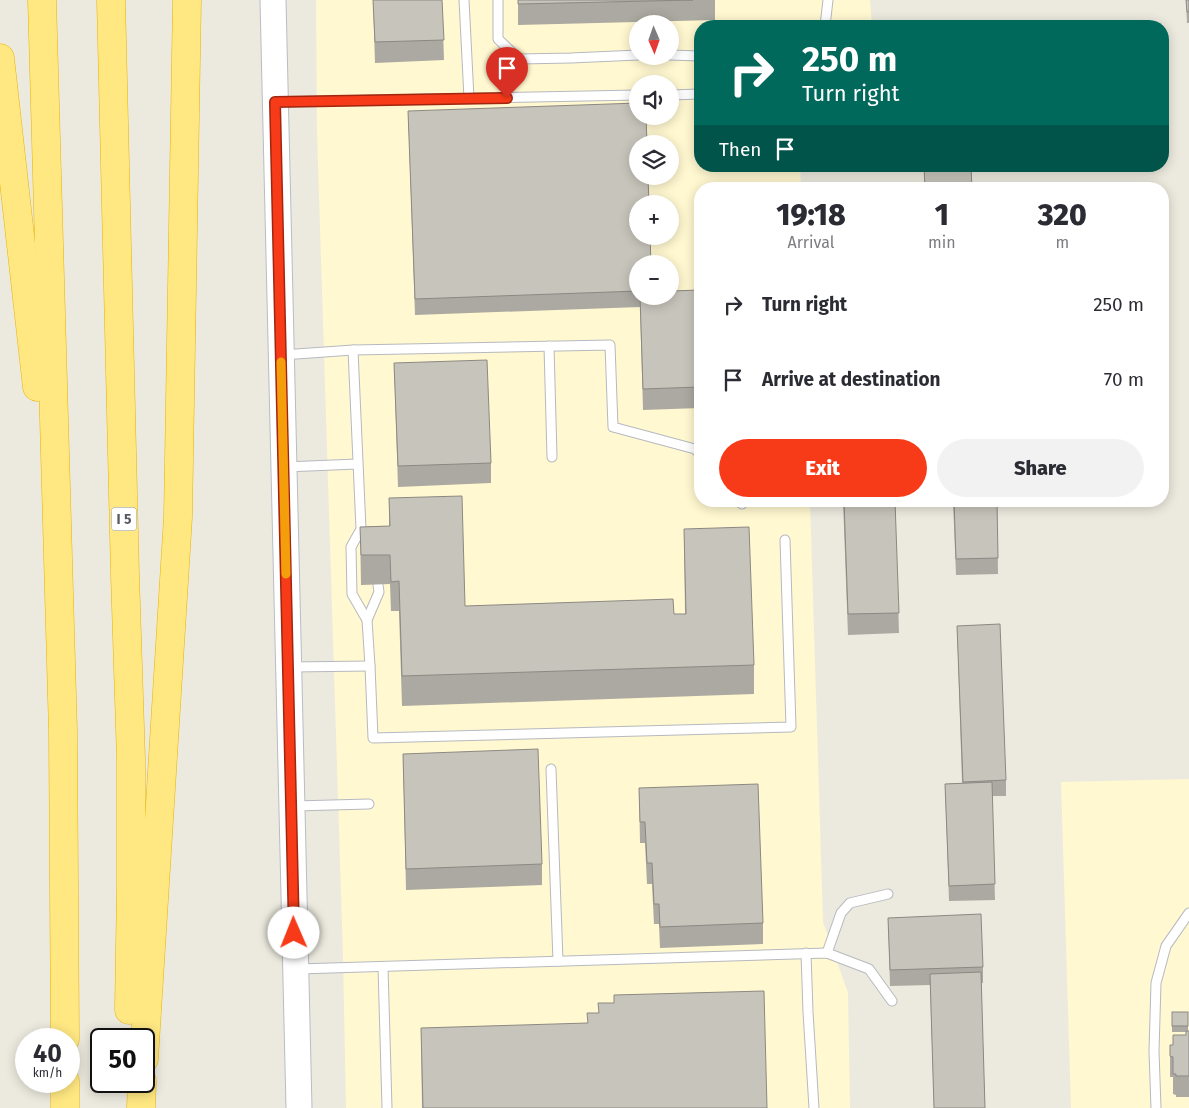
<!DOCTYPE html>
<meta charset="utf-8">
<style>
body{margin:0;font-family:"Fira Sans",sans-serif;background:#f2f2f3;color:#2b2b33;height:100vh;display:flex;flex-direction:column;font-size:19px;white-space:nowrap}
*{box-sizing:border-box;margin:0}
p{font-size:16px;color:#7c7c81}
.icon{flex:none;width:28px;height:28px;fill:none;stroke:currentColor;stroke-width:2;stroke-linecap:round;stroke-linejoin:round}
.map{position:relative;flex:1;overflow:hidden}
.sheet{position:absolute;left:694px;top:182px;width:475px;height:325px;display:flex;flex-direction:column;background:#fff;border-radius:20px;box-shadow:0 2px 12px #0003}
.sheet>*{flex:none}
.guide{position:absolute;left:694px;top:20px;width:475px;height:152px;border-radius:20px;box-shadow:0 2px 12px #0003;background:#00695c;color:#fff;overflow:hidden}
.needle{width:32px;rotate:178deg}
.controls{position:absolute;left:629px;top:15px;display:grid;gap:10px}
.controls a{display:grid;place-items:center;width:50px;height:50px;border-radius:50%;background:#fff;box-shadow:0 2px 12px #0003;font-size:25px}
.speed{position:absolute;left:15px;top:1028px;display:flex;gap:10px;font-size:25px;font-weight:700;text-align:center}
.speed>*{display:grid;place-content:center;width:65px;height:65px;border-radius:50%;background:#fff;box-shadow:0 2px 12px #0003;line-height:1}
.speed small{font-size:12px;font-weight:400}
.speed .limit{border:2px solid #111;border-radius:8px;background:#fff;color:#111}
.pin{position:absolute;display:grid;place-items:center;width:42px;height:42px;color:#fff;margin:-51px -21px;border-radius:50% 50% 50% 0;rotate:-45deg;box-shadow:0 0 5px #0007}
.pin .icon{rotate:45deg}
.me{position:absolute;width:55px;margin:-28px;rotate:359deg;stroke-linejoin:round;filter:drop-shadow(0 0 4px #0008)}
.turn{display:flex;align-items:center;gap:18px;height:105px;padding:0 25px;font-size:22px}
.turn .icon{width:65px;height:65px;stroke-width:2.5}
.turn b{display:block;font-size:35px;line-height:42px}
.then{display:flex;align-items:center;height:48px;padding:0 25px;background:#0003;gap:10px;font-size:19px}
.eta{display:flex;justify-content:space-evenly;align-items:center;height:85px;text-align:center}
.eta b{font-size:30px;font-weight:800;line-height:35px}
.button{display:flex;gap:10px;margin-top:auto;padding:10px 25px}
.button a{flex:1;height:58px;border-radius:30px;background:#f73b19;color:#fff;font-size:20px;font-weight:800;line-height:58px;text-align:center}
.button a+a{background:#f2f2f3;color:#2b2b33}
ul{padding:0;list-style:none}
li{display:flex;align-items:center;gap:15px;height:75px;padding:0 25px}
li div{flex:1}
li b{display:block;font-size:19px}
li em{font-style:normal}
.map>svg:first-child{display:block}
.commercial{fill:#fff8d0;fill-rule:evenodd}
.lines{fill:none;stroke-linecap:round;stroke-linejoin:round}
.lane-casing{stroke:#b6b9bf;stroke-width:11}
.secondary-casing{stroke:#b9bcc4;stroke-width:27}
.highway-casing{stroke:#eab200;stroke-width:29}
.lane{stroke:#fff;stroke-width:9}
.secondary{stroke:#fff;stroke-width:25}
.highway{stroke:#ffe882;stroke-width:28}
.wall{fill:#aba9a1}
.building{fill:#c7c4bb;stroke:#8b8983}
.route-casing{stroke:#a12610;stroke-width:12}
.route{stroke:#f73b19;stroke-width:9}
.slow{stroke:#f59e0b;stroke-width:9}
.labels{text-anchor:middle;stroke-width:5;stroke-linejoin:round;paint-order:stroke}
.shield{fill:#fff;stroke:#898c90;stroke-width:1}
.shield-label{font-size:14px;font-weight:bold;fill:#575b61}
</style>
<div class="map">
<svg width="1189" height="1108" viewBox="0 0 1189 1108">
<rect width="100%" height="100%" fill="#eceade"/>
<g class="commercial">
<path d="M316 0H870L872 26H700V166H800L801 189H700V501H810L823 922 848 993 850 1108H346L343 957 317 132ZM638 24H670V56H638ZM638 84H670V116H638ZM638 144H670V176H638ZM638 204H670V236H638ZM638 264H670V296H638Z"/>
<path d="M1189 779V1108H1071L1061 782Z"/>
</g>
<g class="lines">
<defs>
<g id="lane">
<path d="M464 0 469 98"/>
<path d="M498 0V39L519 59 571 58 638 55"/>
<path d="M825 26 828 0"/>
<path d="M670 55 700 56"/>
<path d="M670 95 700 94"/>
<path d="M278 102 638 95"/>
<path d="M549 346 552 457"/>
<path d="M353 350 361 529 351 547 352 594 367 620 370 666 373 738 791 727 785 540"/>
<path d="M282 355 353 350 610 345 613 427 695 449 700 454"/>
<path d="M285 467 357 464"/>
<path d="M739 501 742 504"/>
<path d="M367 620 379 592 378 585"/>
<path d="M291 667 370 666"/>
<path d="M551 769 558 961"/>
<path d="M294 806 369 804"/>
<path d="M806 953 808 1012 814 1108"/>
<path d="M827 953 841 913 850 903 888 894"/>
<path d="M383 967 387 1108"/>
<path d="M298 969 827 953 869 969 892 1001"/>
<path d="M1156 1108 1154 1051 1156 983 1166 946 1189 913"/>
</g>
<path id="secondary" d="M273 0 299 1108"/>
<g id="highway">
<path d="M42 0 63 732 65 1039"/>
<path d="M111 0 125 575 131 759V887L129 1010"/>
<path d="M0 58 37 387"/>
<path d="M144 1059 178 517 187 0"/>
<path d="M65 1108V1081"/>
<path d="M141 1108 142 1081"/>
</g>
</defs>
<use href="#lane" class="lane-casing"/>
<use href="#secondary" class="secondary-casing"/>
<use href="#highway" class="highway-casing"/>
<use href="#lane" class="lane"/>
<use href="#secondary" class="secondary"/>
<use href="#highway" class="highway"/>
</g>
<g class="wall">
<path d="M373 0H442L444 60 375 63Z"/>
<path d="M518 0H715V20L518 25Z"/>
<path d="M1186 0H1189V23H1187Z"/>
<path d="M408 111 638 264V296H670L700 290V408L643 410 640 307 415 315Z"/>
<path d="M394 363 491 463V483L398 487Z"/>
<path d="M389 498 465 606 674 614H685L684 529 754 665V694L402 706 399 611H391L390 584 361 585 360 527 389 526Z"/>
<path d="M843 501H895L899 633 848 635Z"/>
<path d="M953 501H997L998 574 956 575Z"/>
<path d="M957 626 1006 780V796H992L995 900 949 901 945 784 962 783Z"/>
<path d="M403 754 542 864V885L406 890Z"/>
<path d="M639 788 763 923V944L660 948 659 924H654L652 884H647L645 843H640Z"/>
<path d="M888 918 983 967V983H981L985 1108H934L930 985 890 986Z"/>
<path d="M1172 1012H1188V1031H1189V1097H1176V1095L1173 1094V1077H1170V1056L1173 1045 1186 1035V1032H1172Z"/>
<path d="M421 1028 767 1108H422Z"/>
</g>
<g class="building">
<path d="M373 0H442L444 40 375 42Z"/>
<path d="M518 0H693L518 4Z"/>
<path d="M1186 0H1189V12H1187Z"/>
<path d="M638 103V116H646L647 144H638V176H648L649 204H638V236H650L651 264H638V291L415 299 408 111Z"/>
<path d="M924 166H971L972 189H925Z"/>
<path d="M700 290V387L643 389 640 296H670V291Z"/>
<path d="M487 360 491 463 398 466 394 363Z"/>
<path d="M462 496 465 606 673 599 674 614H686L684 529 749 527 754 665 402 676 399 581 391 582 390 555H361L360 527 390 526 389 498Z"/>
<path d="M844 501H895L899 613 848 614Z"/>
<path d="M954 501H997L998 558 956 559Z"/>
<path d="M1000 624 1006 780 963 782 957 626Z"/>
<path d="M538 749 542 864 406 869 403 754Z"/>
<path d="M992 782 995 884 949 886 945 784Z"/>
<path d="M758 784 763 923 660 927 659 904H654L652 863H647L645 822H640L639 788Z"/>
<path d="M981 914 983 967 890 970 888 918Z"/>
<path d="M981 972 985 1108H934L930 974Z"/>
<path d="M764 991 767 1108H423L421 1028 588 1023 587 1013H599L598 1003H614V995Z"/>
<rect x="1172" y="1012" width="16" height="14"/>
<path d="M1186 1031H1189V1076H1176V1074H1173V1057L1170 1056V1045H1173V1035H1186Z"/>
</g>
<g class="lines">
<defs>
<path id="route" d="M294 933 275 102 507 98"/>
</defs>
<use href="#route" class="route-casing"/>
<use href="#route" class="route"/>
<path class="slow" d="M281 362 286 574"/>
</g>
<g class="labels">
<rect class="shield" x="111.5" y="507.5" width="25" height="23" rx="4"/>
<g class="shield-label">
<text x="124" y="524">I 5</text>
</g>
</g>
</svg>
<div class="controls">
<a><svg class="needle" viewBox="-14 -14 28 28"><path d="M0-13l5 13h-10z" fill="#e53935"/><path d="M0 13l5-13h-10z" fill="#7c7c81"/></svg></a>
<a><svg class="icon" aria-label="sound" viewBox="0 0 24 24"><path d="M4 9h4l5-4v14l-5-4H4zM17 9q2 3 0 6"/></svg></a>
<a><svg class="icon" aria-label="layers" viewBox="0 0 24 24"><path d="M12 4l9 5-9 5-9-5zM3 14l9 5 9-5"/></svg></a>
<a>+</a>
<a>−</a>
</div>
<div class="speed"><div>40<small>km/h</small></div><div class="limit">50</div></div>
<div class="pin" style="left:507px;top:98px;background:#d93025"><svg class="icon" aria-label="arrive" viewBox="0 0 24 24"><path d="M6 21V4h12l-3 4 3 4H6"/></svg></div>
<svg class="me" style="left:294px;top:933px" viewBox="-20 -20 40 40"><circle r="19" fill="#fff"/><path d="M0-13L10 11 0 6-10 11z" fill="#f73b19"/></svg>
<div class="guide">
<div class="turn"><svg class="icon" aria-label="right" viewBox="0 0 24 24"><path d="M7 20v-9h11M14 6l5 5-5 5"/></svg><div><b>250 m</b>Turn right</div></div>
<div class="then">Then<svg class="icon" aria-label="arrive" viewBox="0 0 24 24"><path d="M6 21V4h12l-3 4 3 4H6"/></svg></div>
</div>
<section class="sheet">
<div class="eta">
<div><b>19:18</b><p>Arrival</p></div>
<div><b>1</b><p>min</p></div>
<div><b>320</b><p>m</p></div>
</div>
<ul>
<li><svg class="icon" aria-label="right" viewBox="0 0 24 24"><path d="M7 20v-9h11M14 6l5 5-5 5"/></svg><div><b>Turn right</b></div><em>250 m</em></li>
<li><svg class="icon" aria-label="arrive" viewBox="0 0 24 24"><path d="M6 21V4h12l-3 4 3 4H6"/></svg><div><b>Arrive at destination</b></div><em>70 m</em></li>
</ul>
<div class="button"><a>Exit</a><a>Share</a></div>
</section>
</div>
